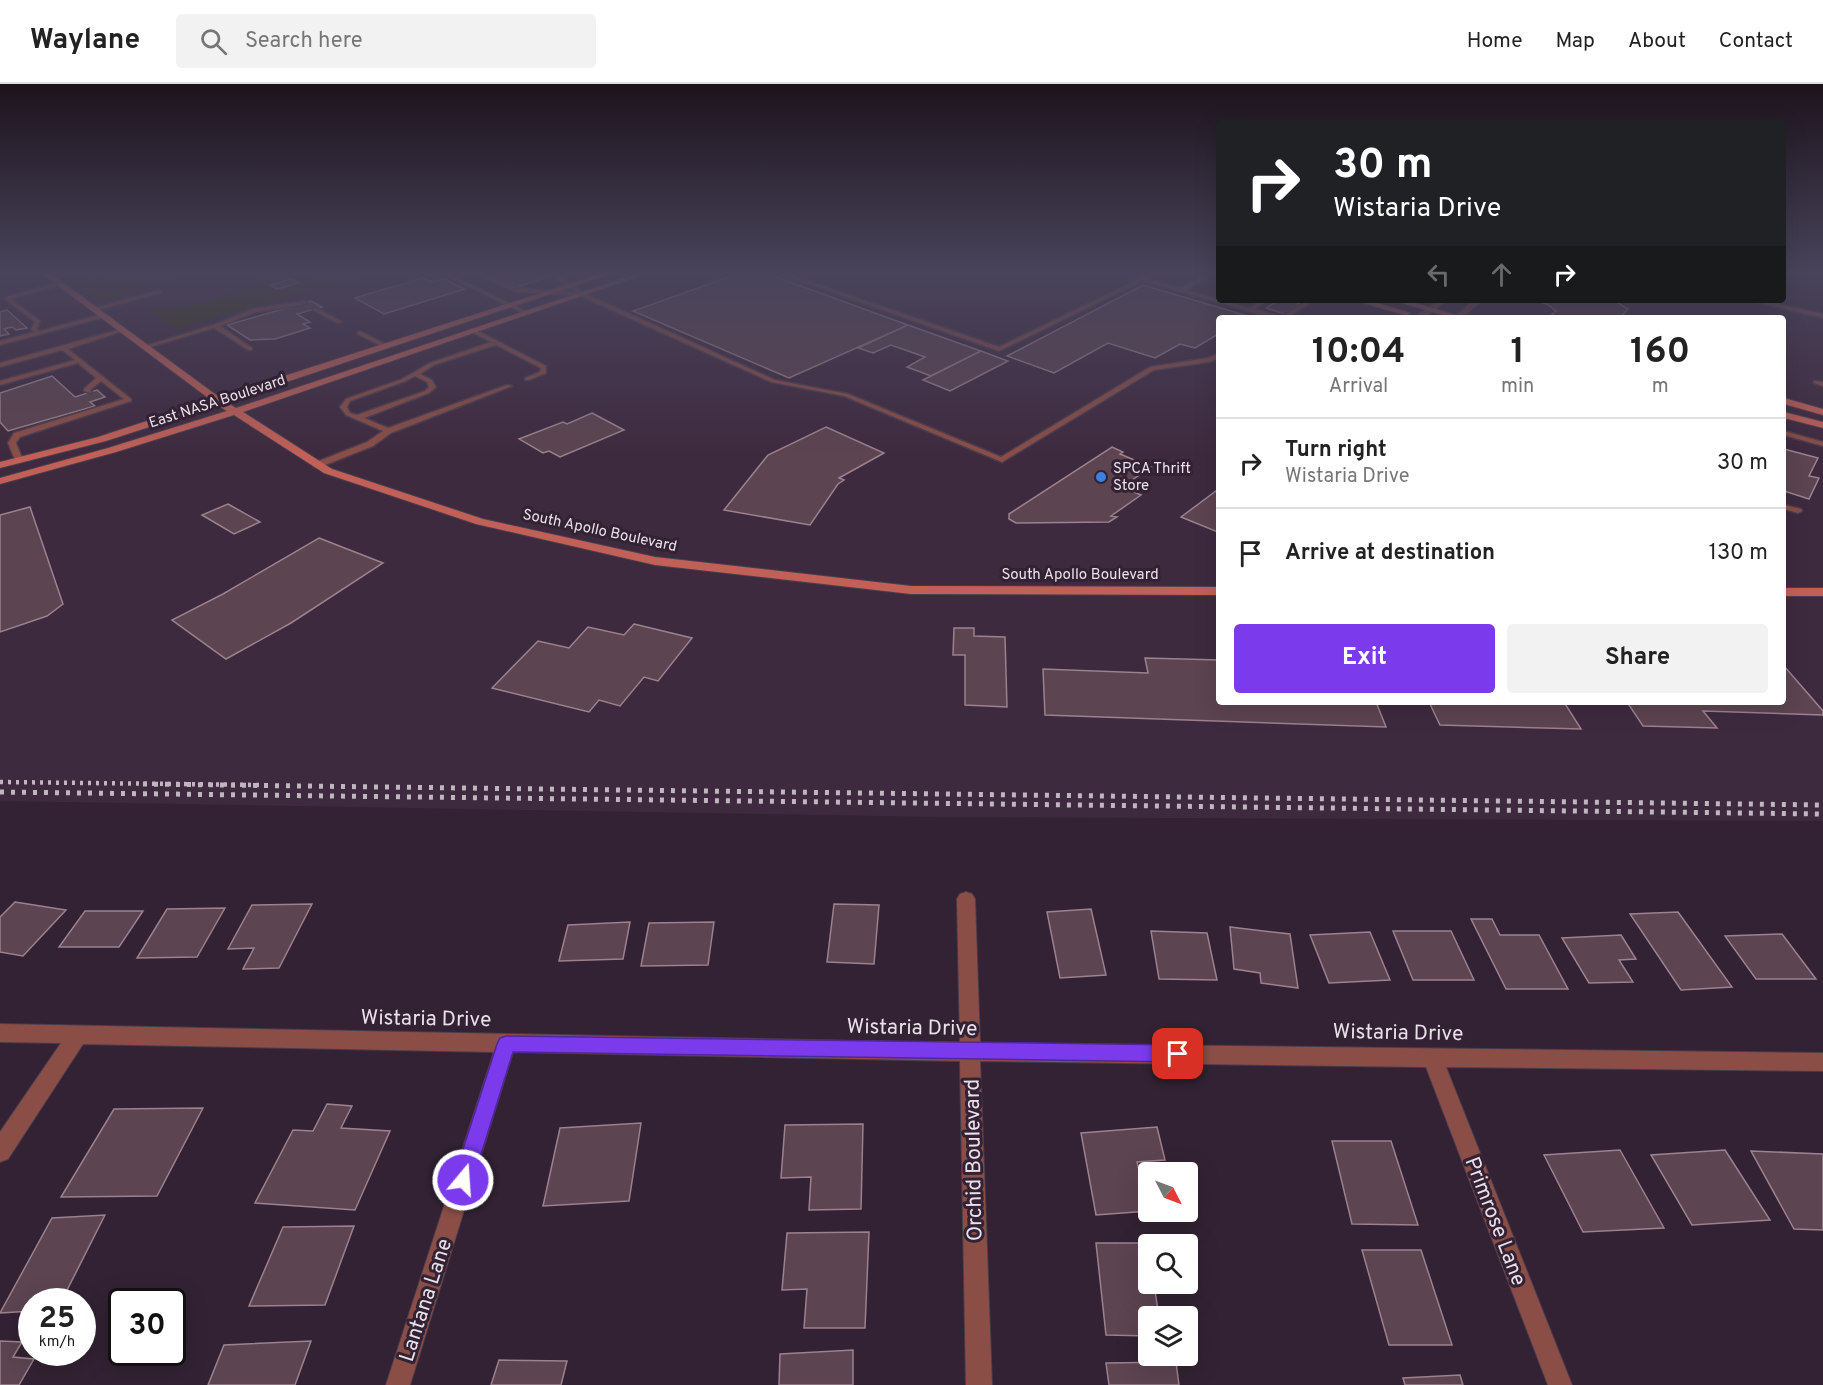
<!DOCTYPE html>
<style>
body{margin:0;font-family:Overpass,sans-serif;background:#f2f2f2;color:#222;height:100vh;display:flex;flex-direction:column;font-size:22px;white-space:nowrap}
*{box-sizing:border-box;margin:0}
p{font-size:20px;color:#767676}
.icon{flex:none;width:33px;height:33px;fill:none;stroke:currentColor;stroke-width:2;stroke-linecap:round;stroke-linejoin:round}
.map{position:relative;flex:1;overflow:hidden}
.drawer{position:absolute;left:1216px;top:231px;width:570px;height:390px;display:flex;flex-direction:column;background:#fff;border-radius:6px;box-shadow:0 6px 24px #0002}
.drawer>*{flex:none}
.banner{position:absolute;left:1216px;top:36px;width:570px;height:183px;border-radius:6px;box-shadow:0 6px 24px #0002;background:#202124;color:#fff;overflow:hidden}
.needle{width:39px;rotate:132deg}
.fabs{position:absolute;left:1138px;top:1078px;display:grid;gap:12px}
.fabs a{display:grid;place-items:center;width:60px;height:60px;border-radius:6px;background:#fff;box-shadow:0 6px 24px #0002;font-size:30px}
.speed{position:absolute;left:18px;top:1204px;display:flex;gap:12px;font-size:30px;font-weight:700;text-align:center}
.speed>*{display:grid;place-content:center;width:78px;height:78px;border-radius:50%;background:#fff;box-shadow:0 6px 24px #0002;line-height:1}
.speed small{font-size:15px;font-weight:400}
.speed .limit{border:3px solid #111;border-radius:9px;background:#fff;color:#111}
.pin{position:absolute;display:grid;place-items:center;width:51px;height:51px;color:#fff;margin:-26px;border-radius:12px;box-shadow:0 3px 9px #0006}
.me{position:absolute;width:66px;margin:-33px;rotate:18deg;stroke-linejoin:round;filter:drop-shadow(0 0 4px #0008)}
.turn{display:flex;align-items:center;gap:21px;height:126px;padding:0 18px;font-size:27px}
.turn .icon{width:78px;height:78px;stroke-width:2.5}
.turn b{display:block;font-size:42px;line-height:51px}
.lanes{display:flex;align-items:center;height:57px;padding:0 18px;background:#0003;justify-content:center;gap:30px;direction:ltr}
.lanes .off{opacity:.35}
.eta{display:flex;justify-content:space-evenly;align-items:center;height:102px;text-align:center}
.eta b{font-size:36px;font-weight:700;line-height:42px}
.action{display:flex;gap:12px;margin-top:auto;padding:12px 18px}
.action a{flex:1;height:69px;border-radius:6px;background:#7c3aed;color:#fff;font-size:24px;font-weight:700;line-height:69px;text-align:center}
.action a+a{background:#f2f2f2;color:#222}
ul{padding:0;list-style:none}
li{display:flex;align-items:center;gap:18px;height:90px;padding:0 18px;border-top:2px solid #e0e0e0}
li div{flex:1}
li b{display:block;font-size:22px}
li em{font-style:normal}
header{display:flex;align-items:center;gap:36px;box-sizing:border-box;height:84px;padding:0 30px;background:#fff;border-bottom:2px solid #e0e0e0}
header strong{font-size:28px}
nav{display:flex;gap:33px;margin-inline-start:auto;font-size:21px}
.search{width:420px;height:54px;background:#f2f2f2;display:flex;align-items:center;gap:15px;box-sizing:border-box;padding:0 21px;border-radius:6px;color:#767676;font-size:22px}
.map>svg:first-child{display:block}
.built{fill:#3e2a3f;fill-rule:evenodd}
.green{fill:#33390e}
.building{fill:#5c4450;stroke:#9c818e;stroke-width:1.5}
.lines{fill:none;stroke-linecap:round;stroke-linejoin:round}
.lane-casing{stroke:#4c3d4d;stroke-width:3}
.street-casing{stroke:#4c3d4d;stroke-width:2}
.secondary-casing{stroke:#4c3d4d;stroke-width:2}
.lane{fill:#8b4e47;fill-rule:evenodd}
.street{fill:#8b4e47;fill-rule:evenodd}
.secondary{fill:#c16057;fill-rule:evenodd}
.rail-far1{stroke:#c0b5c0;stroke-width:4.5;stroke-dasharray:3 5;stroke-linecap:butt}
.rail{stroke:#c0b5c0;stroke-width:5;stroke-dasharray:4 7;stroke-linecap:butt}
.route{fill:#7c3aed;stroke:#51269a;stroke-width:1.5}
.shop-dot{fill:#3f7fe0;stroke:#322233;stroke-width:2}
.labels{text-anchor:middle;stroke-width:6;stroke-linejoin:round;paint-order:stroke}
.far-street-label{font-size:15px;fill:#eae0ea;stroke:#322233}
.far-poi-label{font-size:15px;fill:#eae0ea;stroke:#322233;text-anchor:start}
.near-street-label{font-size:21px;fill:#eae0ea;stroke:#322233}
</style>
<header>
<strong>Waylane</strong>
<div class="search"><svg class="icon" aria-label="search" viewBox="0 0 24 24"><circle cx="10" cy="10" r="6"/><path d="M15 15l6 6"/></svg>Search here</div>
<nav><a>Home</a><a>Map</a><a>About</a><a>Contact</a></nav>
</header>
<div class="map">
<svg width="1823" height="1301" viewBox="0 0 1823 1301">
<rect width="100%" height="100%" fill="#322233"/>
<path class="built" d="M0 189H1219L1220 216H1762L1823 230V737L939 733 0 717ZM1220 234H1784V618H1220Z"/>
<g class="green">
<path d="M60 189H86L123 215 99 216 82 204 81 202 88 196 86 193Z"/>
<path d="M96 189H197L123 208Z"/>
<path d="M251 189H284L293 194 268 201 275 206 304 197 341 189H374L175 244 150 227 165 223 170 226 254 204 248 199 260 195Z"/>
</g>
<g class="building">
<path d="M496 189H543L551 192 514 204 487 192Z"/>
<path d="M740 189H765L908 241 789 294 633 227Z"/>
<path d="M423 194 432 198 444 195 465 205 384 230 355 214Z"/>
<path d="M291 195 299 199 277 205 270 201Z"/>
<path d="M1143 201 1248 232 1245 234H1220V249L1195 264 1180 260 1155 274 1108 259 1054 289 1007 272Z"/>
<path d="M1279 216H1290L1300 220 1284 230 1266 224Z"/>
<path d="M1533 216H1609L1617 218 1628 225 1620 234H1565L1551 231 1556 227 1547 220Z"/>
<path d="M311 217 322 223 297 230 310 238 303 240 310 244 275 255 250 256 227 241Z"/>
<path d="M7 226 27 244 16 246 12 243 4 245 9 250 0 252V228Z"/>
<path d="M908 241 981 267 931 292 907 283 925 273 891 261 873 269 858 264Z"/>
<path d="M981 267 1008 277 950 307 923 296Z"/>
<path d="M52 292 75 313 97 306 105 313 90 318 95 322 8 347 0 338V309Z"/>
<path d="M592 329 624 346 560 373 549 367 543 369 519 355 563 338 567 340Z"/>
<path d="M826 343 884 369 839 394 844 396 838 400 810 441 724 426 768 371Z"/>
<path d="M1112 363 1123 368 1120 370 1151 383 1122 403 1141 411 1111 432 1117 433 1109 438 1016 439 1009 435V430Z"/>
<path d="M1784 365 1818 374 1809 392 1819 394 1809 415 1784 407Z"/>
<path d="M1220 404V449L1181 433Z"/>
<path d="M228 420 260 438 234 450 202 431Z"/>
<path d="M30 423 63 520 47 532 0 548V431Z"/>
<path d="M319 454 383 479 291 539 226 575 172 536 223 510Z"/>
<path d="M634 540 692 554 658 597 644 593 620 622 599 616 589 628 492 604 538 557 569 564 588 543 624 551Z"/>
<path d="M954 544H974V552L1005 553 1007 623 965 621V571H953Z"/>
<path d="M1145 574 1220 576V618H1376L1386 643 1045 631 1043 585 1148 589Z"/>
<path d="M1784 582 1823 627V631L1703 627 1717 644 1643 642 1627 618H1784Z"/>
<path d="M1429 618H1564L1581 645 1440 641Z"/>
<path d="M15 818 66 826 23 872 0 868V833Z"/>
<path d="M312 820 279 884 243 885 254 864 228 865 252 821Z"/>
<path d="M834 820 879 821 874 880 827 878Z"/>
<path d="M225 824 197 873 137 874 167 825Z"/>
<path d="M1091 825 1106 891 1060 894 1047 828Z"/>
<path d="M85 827H143L119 863H59Z"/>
<path d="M1678 828 1732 903 1681 906 1630 830Z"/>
<path d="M1471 835H1492L1500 851H1539L1568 905H1506Z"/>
<path d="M630 838 623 875 559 877 568 841Z"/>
<path d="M714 838 708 881 641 882 649 839Z"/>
<path d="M1230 843 1290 850 1298 904 1261 899 1260 889 1234 885Z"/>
<path d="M1151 847 1207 849 1217 896 1159 895Z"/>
<path d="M1393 847H1451L1474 896H1413Z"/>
<path d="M1370 848 1390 896 1329 899 1310 851Z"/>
<path d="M1782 850 1816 895H1756L1725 852Z"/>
<path d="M1621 851 1636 875 1619 876 1633 898 1589 899 1562 854Z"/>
<path d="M327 1020 352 1022 341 1044 390 1047 355 1126 255 1119 293 1046 313 1047Z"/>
<path d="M203 1024 157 1112 61 1113 114 1025Z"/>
<path d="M641 1039 629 1117 543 1122 560 1044Z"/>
<path d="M863 1040 861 1125 809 1126 811 1093 781 1094 785 1041Z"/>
<path d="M1157 1043 1165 1076 1137 1078 1149 1127 1096 1131 1081 1049Z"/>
<path d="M1332 1057H1391L1418 1141 1352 1140Z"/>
<path d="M1620 1066 1664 1144 1583 1148 1544 1071Z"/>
<path d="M1725 1066 1770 1136 1692 1141 1651 1071Z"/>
<path d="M1751 1067 1823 1070V1146L1794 1145Z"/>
<path d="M105 1131 61 1218H32V1227L0 1229 52 1134Z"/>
<path d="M354 1142 325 1221 249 1222 283 1143Z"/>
<path d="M869 1148 865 1244H804L807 1205 782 1206 787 1149Z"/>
<path d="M1096 1159H1148L1149 1200H1154L1159 1233H1149V1252L1106 1251Z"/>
<path d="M1362 1166H1421L1452 1261H1389Z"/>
<path d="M0 1257 22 1258 13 1273 34 1275 19 1301H0Z"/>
<path d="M311 1257 295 1301H208L224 1261Z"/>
<path d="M853 1266V1301H779L780 1270Z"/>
<path d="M499 1276 567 1277 561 1301H491Z"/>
<path d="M1176 1278 1179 1301H1109L1106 1279Z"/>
<path d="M1460 1291 1463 1301H1405L1403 1294Z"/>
</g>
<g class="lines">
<defs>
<g id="lane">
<path d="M440 189H447L530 229 525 230Z"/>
<path d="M474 189H481L517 204 576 208 570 202 557 195V191H561L562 193 574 200 582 208 775 296 848 310 1001 373 1150 283 1208 274 1220 269V274L1209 278 1154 286 1002 378 844 312 771 298 580 212 516 208Z"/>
<path d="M778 189H785L999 263 1151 189H1158L1147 195 1180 204 1209 189H1213V191L1186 206 1249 224 1262 216H1269L1255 225 1281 233 1308 216H1315L1287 234H1272L1143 197 999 267Z"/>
<path d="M60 198 63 200 62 201 11 215 40 237 37 245 40 247 103 230 106 232 105 233 0 261V257L34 248 31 245 35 238 5 215V213Z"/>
<path d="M159 206 162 208 161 209 94 227 91 225Z"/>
<path d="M1748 216H1759L1823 230V234Z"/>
<path d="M304 217 306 218V220L256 228 220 242 252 264V266H248L214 244 147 264 142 263 213 241 253 225Z"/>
<path d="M313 224H317L342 238 337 239 313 226Z"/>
<path d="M121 245 126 246 68 265 131 315V317L20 353 16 359 23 376 16 378 8 359 14 349 124 315 101 297 90 306 92 308 91 309 84 307V305L96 294 78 279 0 301V297L75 276 62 266 0 283V279Z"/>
<path d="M474 245 546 282V289L529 296H525V294L540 288 541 284 496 261 434 281 420 290 432 296 436 303 429 309 364 334 388 344 507 301 512 302 391 349 373 362 320 383H314V379L367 358 383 347 346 331 340 323 346 315 402 295 430 279 491 258 472 248V246ZM415 292 427 298 429 303 425 307 357 331 350 329 347 323 350 317 406 297Z"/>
<path d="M360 247 387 261 388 262 383 263 358 250 357 249Z"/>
<path d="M1814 297 1823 298V302L1814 299Z"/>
<path d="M1784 347 1823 358V362L1784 351Z"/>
<path d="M1784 421 1801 425 1802 427 1798 429 1784 425Z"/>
</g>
<g id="street">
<path d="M1439 216H1448L1424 234H1416L1417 231Z"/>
<path d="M1474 216H1483L1462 234H1453Z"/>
<path d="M966 808 972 810 975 815 980 959 1823 969V987L1446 983 1572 1301H1548L1426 983 980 977 992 1301H966L960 977 513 968 410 1301H386L494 968 83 960 8 1075 0 1078V1048L61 959 0 958V940L960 959 957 815 960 810Z"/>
</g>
<g id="secondary">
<path d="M41 189H50L219 313 603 189H614L226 318 236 324 638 189H649L243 328 332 385 483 435 655 473 911 502 1220 503V511L911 510 655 481 476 440 324 389 234 331 116 368 0 400V394L108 364 227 327 217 321 106 357 0 384V378L98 353 211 316Z"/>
<path d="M1353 216H1367L1411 229 1407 232Z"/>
<path d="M1391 216H1405L1467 234H1453Z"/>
<path d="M1784 314 1823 325V331L1784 320Z"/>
<path d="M1784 328 1823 338V344L1784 334Z"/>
<rect x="1784" y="504" width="39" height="8"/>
</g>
</defs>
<use href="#lane" class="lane-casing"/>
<use href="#street" class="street-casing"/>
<use href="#secondary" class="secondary-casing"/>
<use href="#lane" class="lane"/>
<use href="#street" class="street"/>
<use href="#secondary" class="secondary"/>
<path class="rail-far1" d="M0 698 261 701"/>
<g class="rail">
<path d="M143 700 1823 721"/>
<path d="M0 708 1823 730"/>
</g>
</g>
<linearGradient id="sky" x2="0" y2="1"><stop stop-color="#1c131c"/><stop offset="0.51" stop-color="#49445b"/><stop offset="1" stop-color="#49445b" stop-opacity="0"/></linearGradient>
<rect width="1823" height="371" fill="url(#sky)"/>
<path class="route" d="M506 952 1178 961 1184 964 1187 970 1184 976 1178 978 513 968 473 1096 470 1103 463 1106 456 1103 453 1096 497 960 500 954Z"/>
<circle class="shop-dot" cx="1101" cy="393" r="6"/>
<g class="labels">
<g class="far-street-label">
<text transform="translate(217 317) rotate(-18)" y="5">East NASA Boulevard</text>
<text transform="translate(600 446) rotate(12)" y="5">South Apollo Boulevard</text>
<text x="1080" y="495">South Apollo Boulevard</text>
</g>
<g class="far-poi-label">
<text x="1113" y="389">SPCA Thrift<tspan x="1113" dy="17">Store</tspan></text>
</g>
<g class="near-street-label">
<text transform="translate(426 934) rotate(1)" y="7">Wistaria Drive</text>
<text transform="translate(912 943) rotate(1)" y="7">Wistaria Drive</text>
<text transform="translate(1398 948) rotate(1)" y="7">Wistaria Drive</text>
<text transform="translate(973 1076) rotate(-91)" y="7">Orchid Boulevard</text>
<text transform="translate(1496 1137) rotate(69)" y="7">Primrose Lane</text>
<text transform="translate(425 1216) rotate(-72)" y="7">Lantana Lane</text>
</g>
</g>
</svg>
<div class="fabs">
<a><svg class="needle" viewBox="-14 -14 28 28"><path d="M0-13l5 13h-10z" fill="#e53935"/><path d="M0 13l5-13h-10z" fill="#767676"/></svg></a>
<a><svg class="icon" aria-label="search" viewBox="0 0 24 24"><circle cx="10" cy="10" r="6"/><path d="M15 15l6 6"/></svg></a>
<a><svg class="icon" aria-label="layers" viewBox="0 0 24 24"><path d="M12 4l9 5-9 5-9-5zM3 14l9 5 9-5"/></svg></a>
</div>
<div class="speed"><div>25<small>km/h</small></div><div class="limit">30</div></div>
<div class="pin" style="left:1178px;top:970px;background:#d93025"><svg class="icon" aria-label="arrive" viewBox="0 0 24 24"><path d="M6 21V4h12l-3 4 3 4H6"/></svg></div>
<svg class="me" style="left:463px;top:1096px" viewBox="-20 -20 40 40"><circle r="17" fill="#7c3aed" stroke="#fff" stroke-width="3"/><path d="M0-11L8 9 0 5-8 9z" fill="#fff"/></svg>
<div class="banner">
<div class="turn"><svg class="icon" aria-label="right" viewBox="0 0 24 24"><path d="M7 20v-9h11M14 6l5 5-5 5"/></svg><div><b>30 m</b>Wistaria Drive</div></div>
<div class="lanes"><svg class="icon off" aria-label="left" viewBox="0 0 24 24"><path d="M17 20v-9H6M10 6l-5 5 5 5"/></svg><svg class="icon off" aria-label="ahead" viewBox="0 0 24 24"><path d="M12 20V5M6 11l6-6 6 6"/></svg><svg class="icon" aria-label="right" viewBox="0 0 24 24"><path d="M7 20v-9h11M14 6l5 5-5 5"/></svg></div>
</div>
<section class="drawer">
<div class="eta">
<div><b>10:04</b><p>Arrival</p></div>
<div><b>1</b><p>min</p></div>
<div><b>160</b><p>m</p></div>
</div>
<ul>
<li><svg class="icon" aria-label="right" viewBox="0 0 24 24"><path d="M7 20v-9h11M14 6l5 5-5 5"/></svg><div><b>Turn right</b><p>Wistaria Drive</p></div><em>30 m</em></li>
<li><svg class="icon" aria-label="arrive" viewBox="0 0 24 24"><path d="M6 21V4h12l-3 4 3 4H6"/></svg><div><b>Arrive at destination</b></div><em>130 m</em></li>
</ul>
<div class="action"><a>Exit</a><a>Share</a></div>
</section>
</div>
